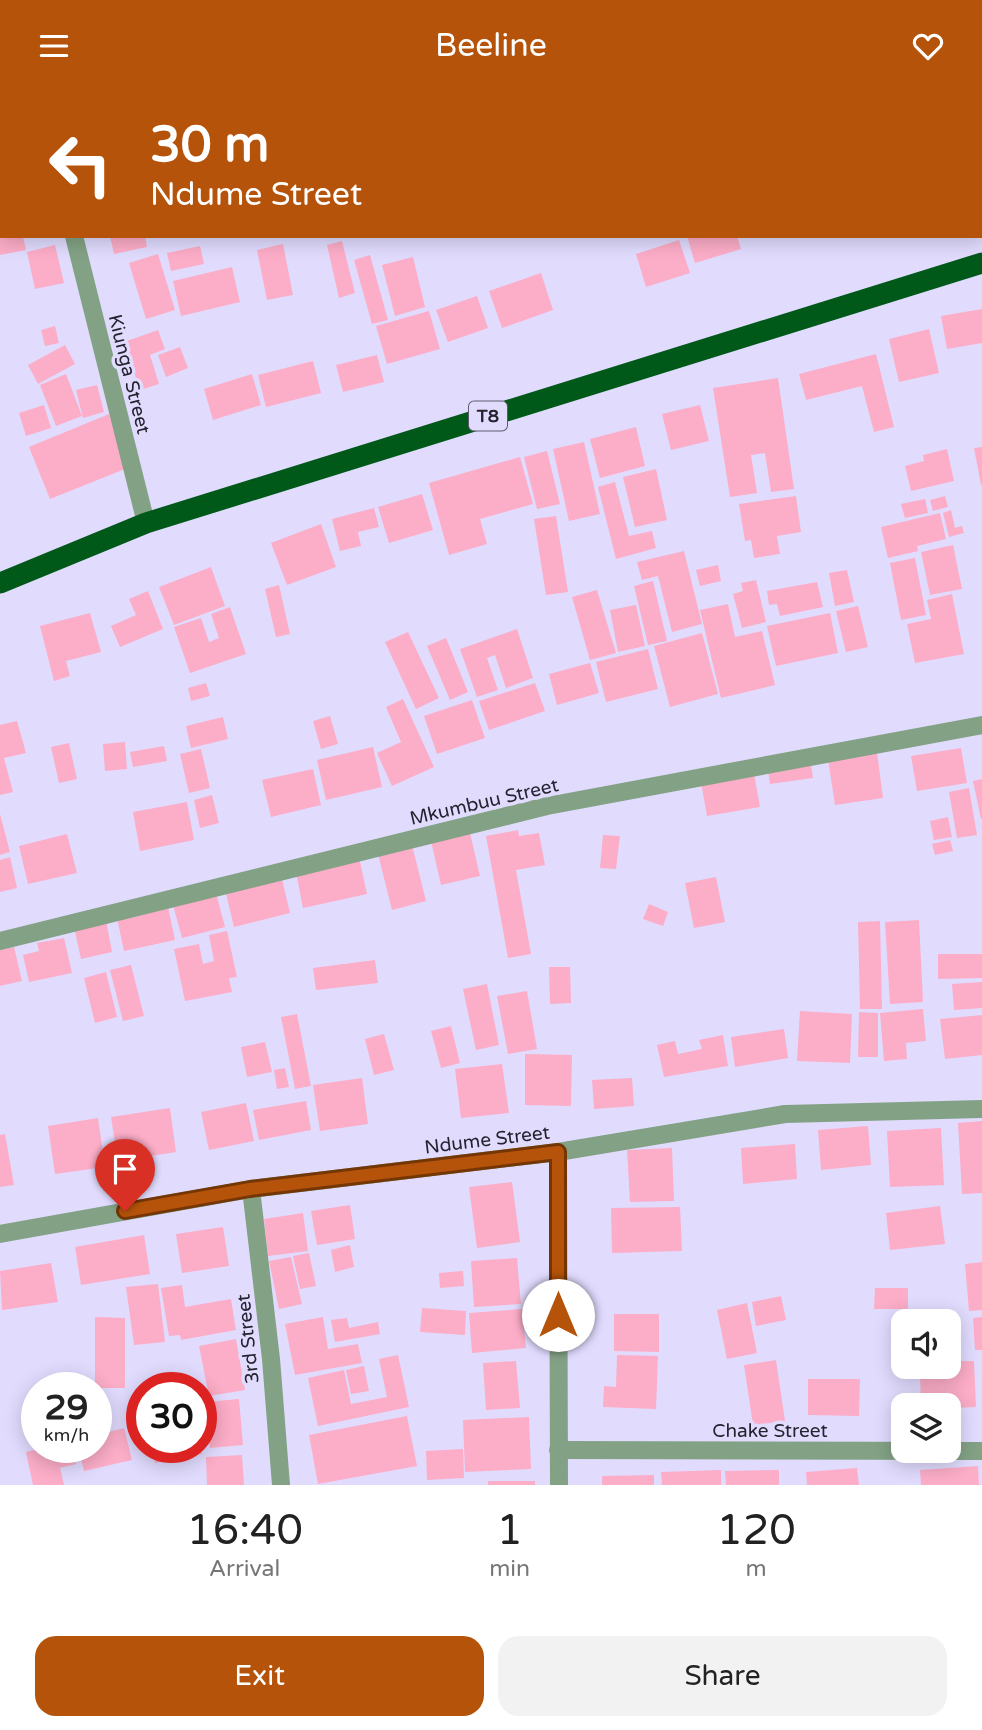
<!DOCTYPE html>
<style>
body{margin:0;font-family:"Varela Round",sans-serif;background:#f2f2f2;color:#222;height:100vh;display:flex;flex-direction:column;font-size:26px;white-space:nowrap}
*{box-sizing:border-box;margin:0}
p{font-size:23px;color:#767676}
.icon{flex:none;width:38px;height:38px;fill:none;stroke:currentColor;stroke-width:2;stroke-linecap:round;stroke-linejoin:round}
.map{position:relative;height:1394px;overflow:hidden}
.details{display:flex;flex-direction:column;background:#fff;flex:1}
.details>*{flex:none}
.guide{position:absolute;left:0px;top:0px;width:984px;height:147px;box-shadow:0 4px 18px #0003;background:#b45309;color:#fff;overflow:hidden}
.tools{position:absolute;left:891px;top:1218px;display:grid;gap:14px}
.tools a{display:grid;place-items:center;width:70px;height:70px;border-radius:14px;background:#fff;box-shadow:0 4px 18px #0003;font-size:35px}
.speed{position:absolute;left:21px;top:1281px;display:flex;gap:14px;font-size:35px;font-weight:700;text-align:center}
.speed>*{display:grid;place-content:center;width:91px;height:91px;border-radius:50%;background:#fff;box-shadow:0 4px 18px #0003;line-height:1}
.speed small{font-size:18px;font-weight:400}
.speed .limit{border:10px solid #d22;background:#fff;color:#111}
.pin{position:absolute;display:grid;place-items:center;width:60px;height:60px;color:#fff;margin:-72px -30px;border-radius:50% 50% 50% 0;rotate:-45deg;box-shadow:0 0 7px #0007}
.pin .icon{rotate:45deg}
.me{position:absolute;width:77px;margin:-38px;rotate:0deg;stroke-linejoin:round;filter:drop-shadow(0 0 5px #0008)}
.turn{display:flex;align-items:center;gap:24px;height:147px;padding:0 35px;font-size:32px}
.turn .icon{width:91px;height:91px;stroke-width:2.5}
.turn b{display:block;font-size:49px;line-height:60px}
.eta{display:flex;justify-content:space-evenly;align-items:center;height:119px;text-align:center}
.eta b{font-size:42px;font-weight:600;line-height:49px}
.primary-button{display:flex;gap:14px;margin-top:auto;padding:14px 35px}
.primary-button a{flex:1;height:80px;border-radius:21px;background:#b45309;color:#fff;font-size:28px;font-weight:600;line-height:80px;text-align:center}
.primary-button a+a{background:#f2f2f2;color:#222}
header{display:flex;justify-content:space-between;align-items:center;height:91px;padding:0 35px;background:#b45309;color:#fff;font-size:32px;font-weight:600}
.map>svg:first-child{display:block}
.building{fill:#fcadc8}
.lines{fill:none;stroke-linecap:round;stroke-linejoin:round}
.minor{stroke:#83a285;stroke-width:18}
.highway{stroke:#015919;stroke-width:21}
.route-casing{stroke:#753606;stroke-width:18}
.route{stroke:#b45309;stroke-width:12}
.labels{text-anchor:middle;stroke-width:7;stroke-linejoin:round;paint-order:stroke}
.shield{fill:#e1dcfe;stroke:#5d5a6e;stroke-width:2}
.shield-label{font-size:18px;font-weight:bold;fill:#252330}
.street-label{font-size:19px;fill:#252330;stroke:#e1dcfe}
</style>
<header><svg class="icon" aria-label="menu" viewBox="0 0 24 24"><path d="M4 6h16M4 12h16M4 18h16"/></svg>Beeline<svg class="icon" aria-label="heart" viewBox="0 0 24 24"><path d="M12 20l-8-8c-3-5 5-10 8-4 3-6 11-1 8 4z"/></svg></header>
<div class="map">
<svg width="982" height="1394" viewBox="0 0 982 1394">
<rect width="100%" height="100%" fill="#e1dcfe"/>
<g class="building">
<path d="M0 145H23L26 159 0 164Z"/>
<path d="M110 145H145L147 156 114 163Z"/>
<path d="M687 145H737L741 158 695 172Z"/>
<path d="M679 149 690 182 646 196 636 163Z"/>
<path d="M342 150 355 202 339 207 327 154Z"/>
<path d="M283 153 293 204 267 209 257 159Z"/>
<path d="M55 154 64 192 35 198 27 161Z"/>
<path d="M200 155 204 173 171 180 167 162Z"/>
<path d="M158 163 175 219 146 228 129 172Z"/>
<path d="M370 164 388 229 372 233 354 169Z"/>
<path d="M413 166 425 216 395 225 382 174Z"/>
<path d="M232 176 240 211 181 225 173 190Z"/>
<path d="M541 182 553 219 502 237 489 200Z"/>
<path d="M477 205 488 237 448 251 436 219Z"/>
<path d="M982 218V252L947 258 941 225Z"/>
<path d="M429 220 440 258 387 273 376 235Z"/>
<path d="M55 235 59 252 45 255 41 239Z"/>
<path d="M929 238 939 282 899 291 889 248Z"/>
<path d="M158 239 165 258 150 264 159 293 140 299 124 251Z"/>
<path d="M65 254 75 273 38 293 28 274Z"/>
<path d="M180 256 188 277 166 286 158 264Z"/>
<path d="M876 263 894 336 874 341 862 295 806 309 799 283Z"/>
<path d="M377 264 384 291 343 301 336 274Z"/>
<path d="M313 270 321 302 266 316 258 284Z"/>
<path d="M66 283 82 325 56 335 40 294Z"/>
<path d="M252 283 261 314 213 329 204 298Z"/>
<path d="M778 287 794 398 771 401 765 362 751 364 757 402 730 406 713 297Z"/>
<path d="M97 294 104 321 83 327 76 299Z"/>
<path d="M44 314 51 337 26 345 19 322Z"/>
<path d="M700 314 709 350 671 359 662 323Z"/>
<path d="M109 323 130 376 50 408 29 356Z"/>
<path d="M636 336 645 375 600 387 590 348Z"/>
<path d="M584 351 600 423 569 430 553 358Z"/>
<path d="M982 356V394H981L974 357Z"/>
<path d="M947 358 954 390 911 400 905 375 924 370 923 364Z"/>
<path d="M547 360 560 413 537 418 524 366Z"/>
<path d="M520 366 533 413 480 428 487 453 449 464 429 392Z"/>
<path d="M656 378 667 429 635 436 623 386Z"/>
<path d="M615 391 629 445 652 440 656 457 616 468 598 396Z"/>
<path d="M422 403 433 439 389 452 378 416Z"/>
<path d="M796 405 801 441 777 445 780 463 754 467 751 449 745 450 739 413Z"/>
<path d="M945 405 948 416 933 420 930 409Z"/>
<path d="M925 408 928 422 905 427 901 413Z"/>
<path d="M374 417 379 436 358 441 361 455 340 460 332 428Z"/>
<path d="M951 419 955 437 962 435 964 442 949 446 943 422Z"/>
<path d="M940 422 946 448 917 455 918 460 888 467 881 436Z"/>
<path d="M556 425 568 501 546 504 534 428Z"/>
<path d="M321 433 336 476 287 494 271 452Z"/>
<path d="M953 454 962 498 930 504 921 461Z"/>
<path d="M684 460 702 533 672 541 658 485 642 489 637 471Z"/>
<path d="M915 467 926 524 901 529 890 472Z"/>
<path d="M718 474 721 490 700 495 696 479Z"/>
<path d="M211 476 225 515 174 534 159 496Z"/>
<path d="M847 479 854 511 835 515 829 482Z"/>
<path d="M756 489 766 531 742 537 733 503 743 500 741 492Z"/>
<path d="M653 490 667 550 648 554 634 495Z"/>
<path d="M817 491 823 516 780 525 777 513 769 514 767 500Z"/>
<path d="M279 494 290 543 276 546 265 498Z"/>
<path d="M597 499 616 562 590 569 572 506Z"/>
<path d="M148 500 163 538 120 556 111 535 136 524 129 508Z"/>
<path d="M952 503 964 563 915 572 907 533 931 528 927 509Z"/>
<path d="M728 513 735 546 762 540 775 594 721 607 700 519Z"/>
<path d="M636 514 645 555 618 561 610 519Z"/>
<path d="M858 515 868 556 846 561 836 520Z"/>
<path d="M230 516 246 563 190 582 174 536 201 527 209 551 219 547 211 523Z"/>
<path d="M90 522 101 561 66 570 70 585 54 590 40 535Z"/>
<path d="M830 522 838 562 776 575 767 535Z"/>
<path d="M517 538 533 587 506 597 495 564 487 567 498 599 477 606 460 558Z"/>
<path d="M408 541 439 607 416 618 385 551Z"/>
<path d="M702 542 718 603 670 616 654 555Z"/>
<path d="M446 547 468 601 450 609 427 555Z"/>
<path d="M648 558 658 598 606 611 596 571Z"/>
<path d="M590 572 599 602 557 614 549 583Z"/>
<path d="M206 592 210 605 191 610 188 597Z"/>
<path d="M535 592 545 620 489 639 479 610Z"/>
<path d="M403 608 434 676 392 695 377 662 401 651 386 616Z"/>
<path d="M472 609 485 647 437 663 424 625Z"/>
<path d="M330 625 338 653 321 658 313 630Z"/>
<path d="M223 626 228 648 191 657 186 635Z"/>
<path d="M17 630 26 662 4 667 13 701 0 704V634Z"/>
<path d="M125 651 127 678 105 680 103 653Z"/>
<path d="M69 652 77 688 59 692 51 656Z"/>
<path d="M164 655 167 670 133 676 130 661Z"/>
<path d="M373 656 382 696 326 709 317 669Z"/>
<path d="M961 657 967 692 917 700 911 665Z"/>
<path d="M201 658 210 697 189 702 180 663Z"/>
<path d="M877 661 883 707 835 714 828 668Z"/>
<path d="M810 667 813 687 770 693 767 673Z"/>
<path d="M753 677 760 716 707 725 700 686Z"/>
<path d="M313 678 321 714 271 726 262 689Z"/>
<path d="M982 688V728H981L973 690Z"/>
<path d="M969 697 977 744 957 747 949 701Z"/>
<path d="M212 704 219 732 200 737 194 709Z"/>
<path d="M187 711 194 749 140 760 133 721Z"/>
<path d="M0 723 10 761 0 764Z"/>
<path d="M948 726 952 746 934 749 930 730Z"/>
<path d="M518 739 519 745 539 742 545 774 516 779 531 863 508 867 486 745Z"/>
<path d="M470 742 480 785 441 794 431 750Z"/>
<path d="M67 743 77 782 28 793 19 755Z"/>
<path d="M603 744 620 745 616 778 600 777Z"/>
<path d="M950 749 953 760 935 764 932 753Z"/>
<path d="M412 754 426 810 392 819 378 763Z"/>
<path d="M357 757 367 803 303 817 294 771Z"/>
<path d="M10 766 17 797 0 801V769Z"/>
<path d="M280 780 290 822 234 836 224 794Z"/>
<path d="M716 786 725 831 694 837 685 792Z"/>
<path d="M216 802 225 836 182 847 173 814Z"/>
<path d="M649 813 668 821 663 835 643 828Z"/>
<path d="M168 816 175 849 124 860 117 827Z"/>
<path d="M106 829 112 861 81 868 74 836Z"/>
<path d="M919 829 923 911 890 913 885 831Z"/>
<path d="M880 830 882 918H860L858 831Z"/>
<path d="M227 840 237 886 229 887 232 901 185 910 174 858 199 853 203 873 214 870 209 844Z"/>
<path d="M64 847 72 882 29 891 23 864 39 860 37 852Z"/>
<path d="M14 856 22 890 0 895V859Z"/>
<path d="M938 863H982V887L938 888Z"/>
<path d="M375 869 378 892 316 899 313 877Z"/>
<path d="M131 874 144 925 123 930 110 879Z"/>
<path d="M549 876H570L571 912 550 913Z"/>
<path d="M106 881 117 926 95 932 84 887Z"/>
<path d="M982 891V917L954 919 952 893Z"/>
<path d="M487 893 499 954 476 959 463 898Z"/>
<path d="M527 900 537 958 508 963 497 905Z"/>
<path d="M923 918 926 950 906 952 907 968 884 970 880 922Z"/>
<path d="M800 920 852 923 850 972 797 970Z"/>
<path d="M859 921 878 922V966H858Z"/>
<path d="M297 923 311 995 295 998 281 926Z"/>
<path d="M982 924V964L945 968 940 928Z"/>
<path d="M451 935 460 972 441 977 431 940Z"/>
<path d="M784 938 788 967 735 976 731 946Z"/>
<path d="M384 943 394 979 374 984 365 948Z"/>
<path d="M723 944 728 975 664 986 657 954 675 950 678 963 702 958 699 949Z"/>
<path d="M265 951 272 981 247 986 241 956Z"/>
<path d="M525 963 572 964 571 1015 525 1014Z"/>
<path d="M502 973 509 1022 461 1027 455 978Z"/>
<path d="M285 977 289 996 277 998 274 979Z"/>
<path d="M362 987 368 1033 320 1040 313 994Z"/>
<path d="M632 987 634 1015 594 1018 592 989Z"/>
<path d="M306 1010 311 1039 259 1049 253 1019Z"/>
<path d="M246 1012 254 1050 209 1059 201 1021Z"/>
<path d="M170 1017 176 1061 118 1070 111 1026Z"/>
<path d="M98 1027 105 1076 55 1083 48 1035Z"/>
<path d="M982 1030V1102L962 1103 958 1032Z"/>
<path d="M868 1035 871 1074 821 1079 818 1039Z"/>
<path d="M941 1037 944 1094 890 1096 887 1040Z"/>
<path d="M5 1043 14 1094 0 1096V1044Z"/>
<path d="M795 1053 797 1088 743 1093 741 1057Z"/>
<path d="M672 1057 674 1110 630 1111 627 1059Z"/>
<path d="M512 1091 520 1151 477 1157 469 1096Z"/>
<path d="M350 1114 355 1148 317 1154 311 1120Z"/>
<path d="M940 1115 945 1153 890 1159 886 1122Z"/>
<path d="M680 1116 682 1160 612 1162 611 1117Z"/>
<path d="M303 1122 308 1160 268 1165 264 1128Z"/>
<path d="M223 1136 229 1175 182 1182 176 1143Z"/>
<path d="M144 1144 150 1183 81 1194 75 1156Z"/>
<path d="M350 1154 354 1176 335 1181 331 1159Z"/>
<path d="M309 1162 316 1195 300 1198 293 1165Z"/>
<path d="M291 1166 302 1213 279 1218 269 1170Z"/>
<path d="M517 1167 521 1213 474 1216 471 1170Z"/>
<path d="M982 1171V1219L969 1220 965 1173Z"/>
<path d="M51 1172 58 1211 2 1219 0 1180Z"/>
<path d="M463 1180 464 1195 440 1197 439 1182Z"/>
<path d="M158 1193 165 1251 134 1254 126 1196Z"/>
<path d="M182 1194 185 1216 231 1208 236 1239 181 1249 180 1244 169 1245 161 1197Z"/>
<path d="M875 1197H908V1218H874Z"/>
<path d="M781 1205 786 1229 756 1235 752 1211Z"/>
<path d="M747 1212 757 1262 727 1268 717 1219Z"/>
<path d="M422 1217 466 1220 465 1244 420 1241Z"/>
<path d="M522 1218 526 1257 472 1262 469 1222Z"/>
<path d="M614 1223H659V1261L614 1260Z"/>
<path d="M95 1226 125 1227V1297H95Z"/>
<path d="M323 1226 328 1258 358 1253 362 1272 295 1284 285 1233Z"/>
<path d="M982 1226V1259H975L973 1227Z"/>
<path d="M347 1227 349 1237 378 1231 380 1243 335 1251 331 1229Z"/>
<path d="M236 1248 245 1299 209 1305 199 1255Z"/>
<path d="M398 1264 409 1316 318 1335 308 1287 344 1279 351 1313 387 1306 379 1268Z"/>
<path d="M617 1264 658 1265 656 1318 603 1316 604 1295 616 1296Z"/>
<path d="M776 1269 785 1330 753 1334 744 1274Z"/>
<path d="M516 1270 520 1317 486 1319 483 1272Z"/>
<path d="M953 1270H974L976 1316 955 1317V1322H948V1314H921L920 1285 953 1284Z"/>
<path d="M364 1275 369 1300 351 1303 346 1279Z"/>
<path d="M808 1288H860L859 1325 808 1324Z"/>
<path d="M239 1308 243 1354 210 1357 206 1311Z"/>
<path d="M407 1325 417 1375 318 1393 309 1344Z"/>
<path d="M529 1326 531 1378 465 1381 463 1329Z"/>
<path d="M124 1337 132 1369 84 1380 78 1356H96V1344Z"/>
<path d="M47 1356H73L76 1373 60 1377 64 1394H33L26 1361Z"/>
<path d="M152 1356H201L202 1363 155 1372Z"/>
<path d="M463 1358 464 1387 427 1389 426 1360Z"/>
<path d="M242 1364 244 1394H207L206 1366Z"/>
<path d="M978 1375 979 1394H921L920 1379Z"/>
<path d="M857 1377 859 1394H807L806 1381Z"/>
<path d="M721 1379V1394H662L661 1381Z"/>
<path d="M779 1379V1394H726L725 1380Z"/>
<path d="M654 1384V1394H602V1385Z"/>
<rect x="488" y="1390" width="47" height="4"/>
</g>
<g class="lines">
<g class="minor">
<path d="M38 0V2"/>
<path d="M74 145 146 432"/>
<path d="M0 850 547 715 982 634"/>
<path d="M558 1061 559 1394"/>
<path d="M251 1098 271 1268 281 1394"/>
<path d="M0 1143 251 1098 558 1061 785 1023 982 1018"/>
<path d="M558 1359 982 1360"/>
</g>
<path class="highway" d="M0 492 146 432 982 172"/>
</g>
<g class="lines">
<defs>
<path id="route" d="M125 1120 250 1098 558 1061V1224"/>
</defs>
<use href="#route" class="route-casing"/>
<use href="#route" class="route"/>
</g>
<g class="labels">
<rect class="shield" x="469" y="310.5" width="38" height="29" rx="5"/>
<g class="shield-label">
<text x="488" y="331">T8</text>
</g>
<g class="street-label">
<text transform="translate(130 283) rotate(76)" y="7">Kiunga Street</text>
<text transform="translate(484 710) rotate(-13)" y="7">Mkumbuu Street</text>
<text transform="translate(487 1048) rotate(-7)" y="7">Ndume Street</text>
<text transform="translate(247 1248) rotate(-96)" y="7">3rd Street</text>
<text x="770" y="1346">Chake Street</text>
</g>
</g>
</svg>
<div class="tools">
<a><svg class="icon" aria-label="sound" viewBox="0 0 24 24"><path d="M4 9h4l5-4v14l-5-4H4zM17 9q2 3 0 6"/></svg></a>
<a><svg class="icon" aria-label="layers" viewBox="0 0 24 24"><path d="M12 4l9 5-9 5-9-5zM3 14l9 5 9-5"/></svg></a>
</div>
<div class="speed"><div>29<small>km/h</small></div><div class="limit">30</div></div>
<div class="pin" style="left:125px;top:1120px;background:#d93025"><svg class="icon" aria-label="arrive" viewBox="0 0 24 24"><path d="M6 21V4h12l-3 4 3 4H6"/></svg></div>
<svg class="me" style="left:558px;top:1224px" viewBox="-20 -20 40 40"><circle r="19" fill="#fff"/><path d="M0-13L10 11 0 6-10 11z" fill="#b45309"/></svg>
<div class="guide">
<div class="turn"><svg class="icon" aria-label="left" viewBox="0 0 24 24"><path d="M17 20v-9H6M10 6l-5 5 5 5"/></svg><div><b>30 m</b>Ndume Street</div></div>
</div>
</div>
<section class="details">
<div class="eta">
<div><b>16:40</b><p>Arrival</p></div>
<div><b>1</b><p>min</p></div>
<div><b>120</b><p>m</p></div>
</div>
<div class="primary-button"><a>Exit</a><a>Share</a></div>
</section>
